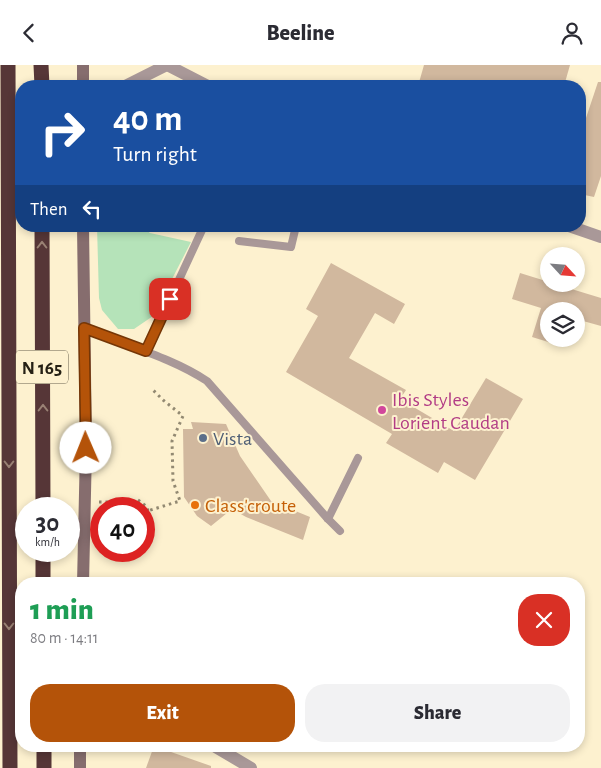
<!DOCTYPE html>
<meta charset="utf-8">
<style>
body{margin:0;font-family:"Alegreya Sans",sans-serif;background:#f2f2f3;color:#2b2b33;height:100vh;display:flex;flex-direction:column;font-size:19px;white-space:nowrap}
*{box-sizing:border-box;margin:0}
p{font-size:16px;color:#7c7c81}
.icon{flex:none;width:28px;height:28px;fill:none;stroke:currentColor;stroke-width:2;stroke-linecap:round;stroke-linejoin:round}
.map{position:relative;flex:1;overflow:hidden}
.drawer{position:absolute;left:15px;top:512px;width:570px;height:175px;display:flex;flex-direction:column;background:#fff;border-radius:20px;box-shadow:0 2px 8px #0003}
.drawer>*{flex:none}
.banner{position:absolute;left:15px;top:15px;width:571px;height:152px;border-radius:20px;box-shadow:0 2px 8px #0003;background:#1a4fa0;color:#fff;overflow:hidden}
.needle{width:32px;rotate:116deg}
.controls{position:absolute;left:540px;top:182px;display:grid;gap:10px}
.controls a{display:grid;place-items:center;width:45px;height:45px;border-radius:50%;background:#fff;box-shadow:0 2px 8px #0003;font-size:25px}
.speed{position:absolute;left:15px;top:432px;display:flex;gap:10px;font-size:25px;font-weight:700;text-align:center}
.speed>*{display:grid;place-content:center;width:65px;height:65px;border-radius:50%;background:#fff;box-shadow:0 2px 8px #0003;line-height:1}
.speed small{font-size:12px;font-weight:400}
.speed .limit{border:8px solid #d22;background:#fff;color:#111}
.pin{position:absolute;display:grid;place-items:center;width:42px;height:42px;color:#fff;margin:-21px;border-radius:10px;box-shadow:0 2px 8px #0006}
.me{position:absolute;width:55px;margin:-28px;rotate:359deg;stroke-linejoin:round;filter:drop-shadow(0 0 4px #0008)}
.turn{display:flex;align-items:center;gap:18px;height:105px;padding:0 15px;font-size:22px}
.turn .icon{width:65px;height:65px;stroke-width:2.5}
.turn b{display:block;font-size:35px;line-height:42px}
.then{display:flex;align-items:center;height:48px;padding:0 15px;background:#0003;gap:10px;font-size:19px}
.round{display:grid;place-items:center;flex:none;width:52px;height:52px;border-radius:20px;background:#f2f2f3}
.headline{display:flex;align-items:center;justify-content:space-between;height:85px;padding:0 15px}
h1{font-size:30px;font-weight:800;line-height:38px;color:#1e9e55}
.primary-button{display:flex;gap:10px;margin-top:auto;padding:10px 15px}
.primary-button a{flex:1;height:58px;border-radius:20px;background:#b45309;color:#fff;font-size:20px;font-weight:800;line-height:58px;text-align:center}
.primary-button a+a{background:#f2f2f3;color:#2b2b33}
header{display:flex;justify-content:space-between;align-items:center;height:65px;padding:0 15px;background:#fff;font-size:22px;font-weight:800}
.map>svg:first-child{display:block}
.green{fill:#b5e3b9}
.building{fill:#d1b89e}
.lines{fill:none;stroke-linecap:round;stroke-linejoin:round}
.path{stroke:#928972;stroke-width:3;stroke-dasharray:2.5 4;stroke-linecap:butt}
.lane{stroke:#a99898;stroke-width:8}
.street{stroke:#a99898;stroke-width:12}
.secondary{stroke:#866d6e;stroke-width:12}
.highway{stroke:#563637;stroke-width:15}
.oneway{stroke:#998174}
.route-casing{stroke:#753606;stroke-width:12}
.route{stroke:#b45309;stroke-width:9}
.hotel-dot{fill:#d1479c;stroke:#fdf1cf;stroke-width:2}
.service-dot{fill:#5c6f8a;stroke:#fdf1cf;stroke-width:2}
.food-dot{fill:#e8710a;stroke:#fdf1cf;stroke-width:2}
.labels{text-anchor:middle;stroke-width:4;stroke-linejoin:round;paint-order:stroke}
.shield{fill:#fdf1cf;stroke:#665f4c;stroke-width:1}
.shield-label{font-size:19px;font-weight:bold;fill:#252014}
.hotel-label{font-size:20px;fill:#b23c85;stroke:#fdf1cf;text-anchor:start}
.service-label{font-size:20px;fill:#4e5e75;stroke:#fdf1cf;text-anchor:start}
.food-label{font-size:20px;fill:#c56008;stroke:#fdf1cf;text-anchor:start}
</style>
<header><svg class="icon" aria-label="back" viewBox="0 0 24 24"><path d="M15 5l-7 7 7 7"/></svg>Beeline<svg class="icon" aria-label="person" viewBox="0 0 24 24"><circle cx="12" cy="8" r="4"/><path d="M4 21q1-7 8-7t8 7"/></svg></header>
<div class="map">
<svg width="601" height="703" viewBox="0 0 601 703">
<rect width="100%" height="100%" fill="#fdf1cf"/>
<path class="green" d="M97 161H141L150 168 191 177 153 251 134 264H118L102 245 99 233Z"/>
<g class="building">
<path d="M424 0H570L564 21H418Z"/>
<path d="M598 17H601V111L594 132 580 129V71Z"/>
<path d="M331 198 405 239 394 259 375 248 349 293 406 325 400 334 454 366 486 313 523 334 475 415 444 397 438 408 386 378 392 369 286 307 318 251 306 244Z"/>
<path d="M520 208 549 217V219H555L601 233V261L576 254V246H549V274H560L558 280 532 272 541 243 512 234Z"/>
<path d="M191 357 226 359 240 391 271 436 310 452 303 475 246 452 232 444 211 461 197 451 184 432 183 364H193Z"/>
<path d="M154 681 211 701V703H146Z"/>
</g>
<g class="lines">
<g class="path">
<path d="M138 435 147 442 148 446"/>
<path d="M99 437H107L125 444"/>
<path d="M144 447 180 436 173 416 172 376 183 351 163 335 153 325"/>
</g>
<g class="lane">
<path d="M239 176 291 182 296 161"/>
<path d="M84 263C125 281 169 291 207 316L328 454 340 466"/>
<path d="M146 286 202 165"/>
<path d="M328 454 358 393"/>
</g>
<g class="street">
<path d="M167 0 208 21"/>
<path d="M119 21H125L167 0"/>
<path d="M569 161 601 172"/>
<path d="M214 681 251 703"/>
</g>
<g class="secondary">
<path d="M83 0V21"/>
<path d="M83 161 86 383 83 519"/>
<path d="M80 703V681"/>
</g>
<g class="highway">
<path d="M8 0 10 703"/>
<path d="M41 0 42 21"/>
<path d="M42 161 43 444"/>
<path d="M43 486V519"/>
<path d="M44 681V703"/>
</g>
</g>
<defs><path id="oneway-chevron" d="M-2-3.5L2.5 0L-2 3.5" fill="none" stroke-width="1.6" stroke-linecap="round" stroke-linejoin="round" transform="scale(1.25)"/></defs>
<g class="oneway">
<use href="#oneway-chevron" transform="translate(42 180) rotate(-90)"/>
<use href="#oneway-chevron" transform="translate(43 343) rotate(-90)"/>
<use href="#oneway-chevron" transform="translate(9 399) rotate(90)"/>
<use href="#oneway-chevron" transform="translate(9 561) rotate(90)"/>
</g>
<g class="lines">
<defs>
<path id="route" d="M86 383 84 263 146 286 170 234"/>
</defs>
<use href="#route" class="route-casing"/>
<use href="#route" class="route"/>
</g>
<circle class="hotel-dot" cx="382" cy="345" r="5"/>
<circle class="service-dot" cx="203" cy="373" r="5"/>
<circle class="food-dot" cx="195" cy="440" r="5"/>
<g class="labels">
<rect class="shield" x="16" y="285.5" width="52" height="33" rx="4"/>
<g class="shield-label">
<text x="42" y="309">N 165</text>
</g>
<g class="hotel-label">
<text x="392" y="341">Ibis Styles<tspan x="392" dy="23">Lorient Caudan</tspan></text>
</g>
<g class="service-label">
<text x="213" y="380">Vista</text>
</g>
<g class="food-label">
<text x="205" y="447">Class'croute</text>
</g>
</g>
</svg>
<div class="controls">
<a><svg class="needle" viewBox="-14 -14 28 28"><path d="M0-13l5 13h-10z" fill="#e53935"/><path d="M0 13l5-13h-10z" fill="#7c7c81"/></svg></a>
<a><svg class="icon" aria-label="layers" viewBox="0 0 24 24"><path d="M12 4l9 5-9 5-9-5zM3 14l9 5 9-5"/></svg></a>
</div>
<div class="speed"><div>30<small>km/h</small></div><div class="limit">40</div></div>
<div class="pin" style="left:170px;top:234px;background:#d93025"><svg class="icon" aria-label="arrive" viewBox="0 0 24 24"><path d="M6 21V4h12l-3 4 3 4H6"/></svg></div>
<svg class="me" style="left:86px;top:383px" viewBox="-20 -20 40 40"><circle r="19" fill="#fff"/><path d="M0-13L10 11 0 6-10 11z" fill="#b45309"/></svg>
<div class="banner">
<div class="turn"><svg class="icon" aria-label="right" viewBox="0 0 24 24"><path d="M7 20v-9h11M14 6l5 5-5 5"/></svg><div><b>40 m</b>Turn right</div></div>
<div class="then">Then<svg class="icon" aria-label="left" viewBox="0 0 24 24"><path d="M17 20v-9H6M10 6l-5 5 5 5"/></svg></div>
</div>
<section class="drawer">
<div class="headline"><div><h1>1 min</h1><p>80 m · 14:11</p></div><a class="round" style="background:#d93025;color:#fff"><svg class="icon" aria-label="close" viewBox="0 0 24 24"><path d="M6 6l12 12M18 6L6 18"/></svg></a></div>
<div class="primary-button"><a>Exit</a><a>Share</a></div>
</section>
</div>
